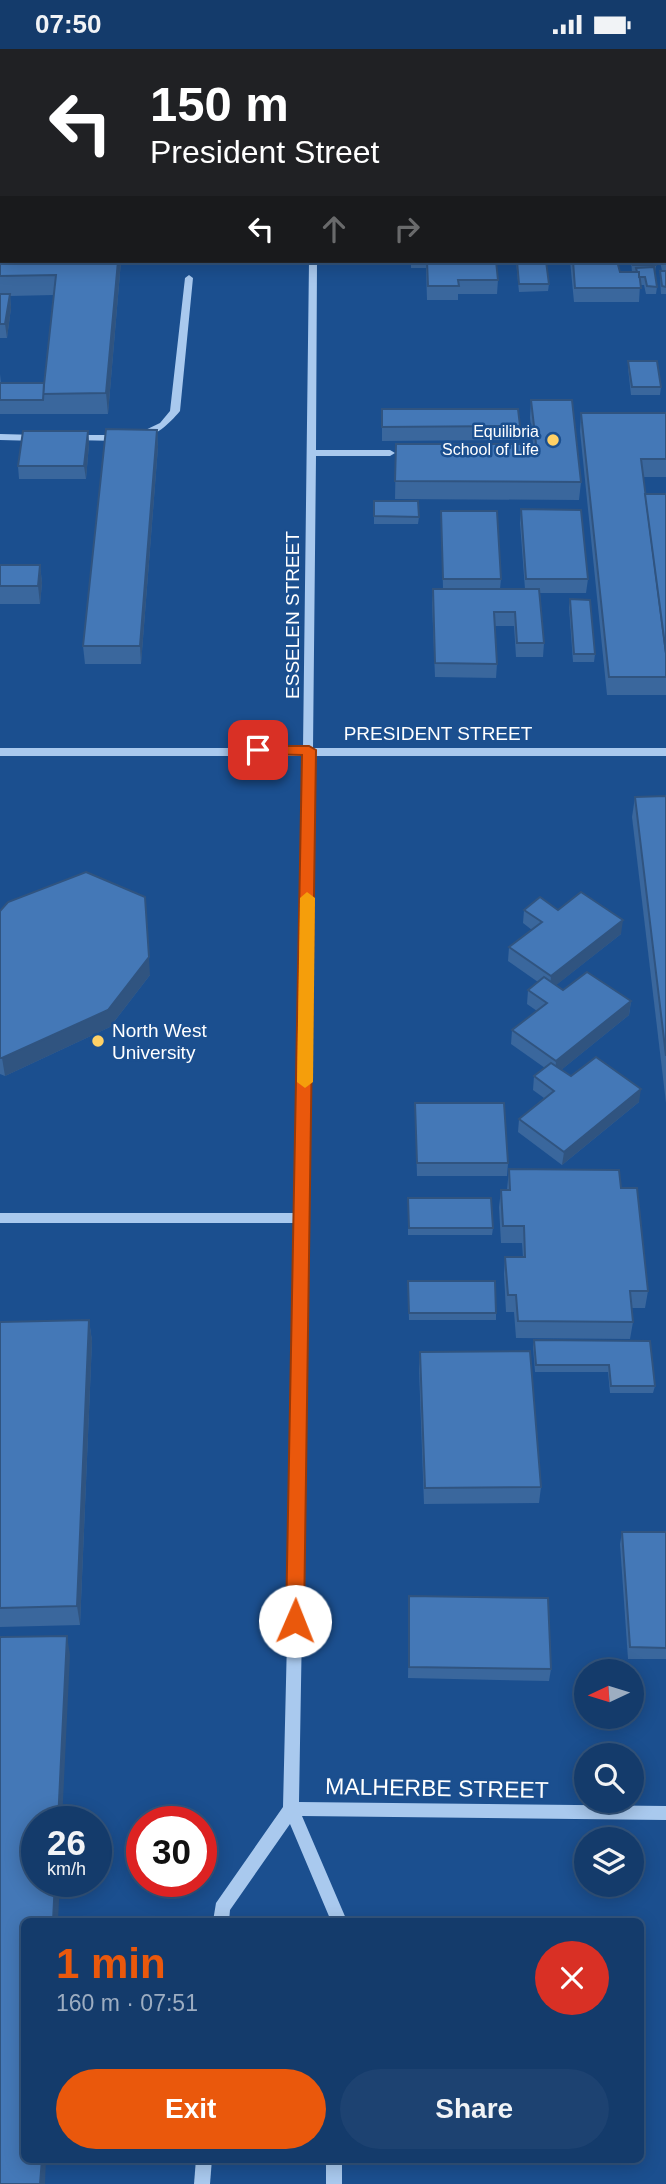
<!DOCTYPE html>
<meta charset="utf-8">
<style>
body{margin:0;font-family:Helvetica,sans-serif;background:#1d4271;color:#f1f3f6;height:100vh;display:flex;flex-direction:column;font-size:26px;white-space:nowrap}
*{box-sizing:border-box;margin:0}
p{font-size:23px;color:#9dadc1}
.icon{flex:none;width:38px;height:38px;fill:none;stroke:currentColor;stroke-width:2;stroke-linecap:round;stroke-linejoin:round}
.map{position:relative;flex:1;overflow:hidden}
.panel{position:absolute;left:21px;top:1869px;width:623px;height:245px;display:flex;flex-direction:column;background:#143b6b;border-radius:10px;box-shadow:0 4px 18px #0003,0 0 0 2px #33557e}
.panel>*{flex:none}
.guide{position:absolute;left:0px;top:0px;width:667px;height:214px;box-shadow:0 4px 18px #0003,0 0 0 2px #33557e;background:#202124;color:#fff;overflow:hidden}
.needle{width:46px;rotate:266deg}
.tools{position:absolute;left:574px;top:1610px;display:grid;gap:14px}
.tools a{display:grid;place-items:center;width:70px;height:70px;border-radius:50%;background:#143b6b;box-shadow:0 4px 18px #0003,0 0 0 2px #33557e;font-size:35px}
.speed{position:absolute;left:21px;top:1757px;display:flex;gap:14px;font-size:35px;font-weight:700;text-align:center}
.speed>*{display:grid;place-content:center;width:91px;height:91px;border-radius:50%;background:#143b6b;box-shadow:0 4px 18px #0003,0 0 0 2px #33557e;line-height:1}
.speed small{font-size:18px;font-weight:400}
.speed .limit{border:10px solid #d22;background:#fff;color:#111}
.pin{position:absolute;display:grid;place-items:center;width:60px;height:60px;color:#fff;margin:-30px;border-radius:14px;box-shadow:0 4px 10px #0006}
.me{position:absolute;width:77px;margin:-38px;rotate:1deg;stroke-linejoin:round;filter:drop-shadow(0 0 5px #0008)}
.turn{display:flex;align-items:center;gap:24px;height:147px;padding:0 35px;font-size:32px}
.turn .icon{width:91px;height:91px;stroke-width:2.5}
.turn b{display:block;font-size:49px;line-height:60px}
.lanes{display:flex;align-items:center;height:66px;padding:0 35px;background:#0003;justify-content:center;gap:35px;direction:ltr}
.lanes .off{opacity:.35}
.round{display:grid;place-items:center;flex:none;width:74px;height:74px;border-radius:37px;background:#1d4271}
.summary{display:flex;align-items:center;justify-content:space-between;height:119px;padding:0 35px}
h1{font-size:42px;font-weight:800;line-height:52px;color:#ea580c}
.primary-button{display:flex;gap:14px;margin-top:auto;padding:14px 35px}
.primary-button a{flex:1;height:80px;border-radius:42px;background:#ea580c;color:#fff;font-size:28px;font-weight:800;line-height:80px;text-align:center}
.primary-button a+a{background:#1d4271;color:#f1f3f6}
.status{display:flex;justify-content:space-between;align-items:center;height:49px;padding:0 35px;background:#143b6b;direction:ltr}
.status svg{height:19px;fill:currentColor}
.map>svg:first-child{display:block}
.green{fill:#2e69ad}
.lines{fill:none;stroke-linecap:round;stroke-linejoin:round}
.minor{fill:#a9c9ee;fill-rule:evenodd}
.wall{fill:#3a679d}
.shaded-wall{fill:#305480}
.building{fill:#4478b7;stroke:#305480;stroke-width:2}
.route{fill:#ea580c;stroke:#983908;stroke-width:2}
.slow{fill:#f59e0b}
.poi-dot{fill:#ffd166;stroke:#1b4f8f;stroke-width:2.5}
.labels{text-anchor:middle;stroke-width:5;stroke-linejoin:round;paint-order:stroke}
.far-poi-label{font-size:16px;fill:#fff;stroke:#1b4f8f;text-anchor:end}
.street-label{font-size:19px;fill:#fff;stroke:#1b4f8f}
.poi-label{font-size:19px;fill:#fff;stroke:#1b4f8f;text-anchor:start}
.near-street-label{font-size:23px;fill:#fff;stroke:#1b4f8f}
</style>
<div class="status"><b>07:50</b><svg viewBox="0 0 49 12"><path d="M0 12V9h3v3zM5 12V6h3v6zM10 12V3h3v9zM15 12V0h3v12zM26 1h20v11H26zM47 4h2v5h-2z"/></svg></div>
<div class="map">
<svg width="666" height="2135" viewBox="0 0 666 2135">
<rect width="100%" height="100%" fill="#1b4f8f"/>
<path class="green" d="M0 0H308L2 2V122Z"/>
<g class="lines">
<g class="minor">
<rect x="310" y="0" width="8" height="2"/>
<rect x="628" y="0" width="8" height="2"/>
<rect x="665" y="125" width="1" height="4"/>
<rect x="0" y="130" width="2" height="4"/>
<path d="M309 212H317L316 401H390L395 404 390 407H316L313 699H666V707H313L309 1169 299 1753 666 1757V1771L302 1767 347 1872H331L290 1775 230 1861 229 1872H213L216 1854 283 1758 297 1174H0V1164H297L302 707H0V699H303Z"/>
<path d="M189 226 193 229 180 362C169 375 154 390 137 389V385L160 374 170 362 185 229Z"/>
<path d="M0 385 38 386 43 389 38 392 0 391Z"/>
<path d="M74 386H119L124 389 119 392 71 391 69 389Z"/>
<path d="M196 2110H212L210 2135H194Z"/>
<rect x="326" y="2110" width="16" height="25"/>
</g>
</g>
<g class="wall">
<path d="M655 0H666V46H665V2H655Z"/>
<path d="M666 164V245H661L660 230V222H662L660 212H665Z"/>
<path d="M0 196 2 212H121L108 365H0V325L1 334H44L54 246 10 247 11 259 7 289H0Z"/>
<path d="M411 212H496L498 231 497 245H458V251H427L426 219H411Z"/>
<path d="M516 212H546L549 235 548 242 519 243Z"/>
<path d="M570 212H617L620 223H632L631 212H656V216L655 224 657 238 656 245H646L644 236H640L639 253H574Z"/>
<path d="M628 312 661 338 660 346H631L628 319Z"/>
<path d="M531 351 581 433 579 451 395 450 396 395 534 403 530 369Z"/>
<path d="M382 360 520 377 519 391 382 392Z"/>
<path d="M581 364H666V428H643L645 445H666V646H607L580 382Z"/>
<path d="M157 381 158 398 141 615H85L83 597Z"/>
<path d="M88 382 89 395 86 430H19L18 417Z"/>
<path d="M374 452 419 468 418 475H374Z"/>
<path d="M521 460 588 530 586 544H540L544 594 543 608H516L514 577H495L497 615 496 629 435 628 432 554 433 540H443L441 462 501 530 500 540H525L520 474Z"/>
<path d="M0 516H40L42 534 40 555H0Z"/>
<path d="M570 550 595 605 594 613H573L569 558Z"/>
<path d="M666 747V1054L632 768 635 748Z"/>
<path d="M524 861H558L621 885 556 936 563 941 631 952 629 966 561 1021 571 1027 639 1053 562 1116 518 1083 519 1070 544 1049 533 1041 534 1027 545 1019 511 995 512 981 537 962 527 955 528 941 538 933 508 912 509 898 532 881 523 874Z"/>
<path d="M0 862 150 926 110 978 5 1027 0 1025Z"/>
<path d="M415 1054 508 1114 507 1127H417Z"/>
<path d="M509 1120 621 1139 648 1242 645 1259H632L633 1273 630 1290 516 1289 514 1263H506L504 1225 505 1208H523L522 1194H501L499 1158 501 1141H507Z"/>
<path d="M408 1156 493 1179 492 1186H408Z"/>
<path d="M408 1239 496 1264V1271H409Z"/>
<path d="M89 1271 92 1292 80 1576 0 1578V1273Z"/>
<path d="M534 1291 650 1292 655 1337 653 1344H610L608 1323H535L533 1298Z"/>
<path d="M420 1303 541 1438 539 1454 424 1455 419 1320Z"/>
<path d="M622 1483H666V1610H628L620 1495Z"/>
<path d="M409 1547 551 1620 549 1632 408 1629Z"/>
</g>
<g class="shaded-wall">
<path d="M118 212H121L108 365 106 344Z"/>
<path d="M10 245 11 259 7 289 5 275Z"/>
<path d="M157 381 158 398 141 615 140 597Z"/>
<path d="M88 382 89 395 86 430 84 417Z"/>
<path d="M40 516 42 534 40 555 38 537Z"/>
<path d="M145 848 150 926 110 978 5 1027 2 1009Z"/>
<path d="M623 871 621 885 550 941 551 927Z"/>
<path d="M631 952 629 966 555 1026 556 1012Z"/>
<path d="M641 1040 639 1053 562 1116 564 1103Z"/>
<path d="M89 1271 92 1292 80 1576 77 1557Z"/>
<path d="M67 1587 70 1606 62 1773H58Z"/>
<path d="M55 1832H60L58 1872H53Z"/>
<path d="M42 2110H46L45 2135H40Z"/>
</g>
<g class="building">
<rect x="381" y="0" width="146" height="2"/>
<path d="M659 0H666V29H665V2H659Z"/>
<path d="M665 164H666V213L663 212H665Z"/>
<path d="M0 196H2V212H118L106 344 43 345 56 226 0 227Z"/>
<path d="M427 212H496L498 231H458L459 237H428Z"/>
<path d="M517 212H546L549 235H519Z"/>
<path d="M573 212H617L620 223H639L641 239H575Z"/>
<path d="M632 212H656V216H633Z"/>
<path d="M654 218 657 238 647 237 645 228H639V223H637L636 219Z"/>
<path d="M660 222H666V238L662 237Z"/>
<path d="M0 245H10L5 275H0Z"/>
<path d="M628 312H657L661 338H632Z"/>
<path d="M0 334H44L43 351H0Z"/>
<path d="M531 351H572L581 433 395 432 396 395H521L522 403H537Z"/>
<path d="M382 360H518L520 377 382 378Z"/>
<path d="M581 364H666V410H641L666 604V628H609Z"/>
<path d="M106 380 157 381 140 597H83Z"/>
<path d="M23 382H88L84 417H18Z"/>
<path d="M645 445H666V604Z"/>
<path d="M374 452H418L419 468 374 467Z"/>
<path d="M521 460 581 461 588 530H526Z"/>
<path d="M441 462H497L501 530H443Z"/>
<path d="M0 516H40L38 537H0Z"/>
<path d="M433 540H539L544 594H517L515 563H494L497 615 435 614Z"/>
<path d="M570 550 590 551 595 605H574Z"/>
<path d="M666 747V1007L635 748Z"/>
<path d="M86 823 145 848 149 908 108 961 2 1009H0V862L8 853Z"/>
<path d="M581 843 623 871 551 927 509 898 542 873 524 861 540 848 558 861Z"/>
<path d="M587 923 631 952 556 1012 512 981 547 954 528 941 544 928 563 941Z"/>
<path d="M596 1008 641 1040 564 1103 519 1070 554 1042 534 1027 551 1014 571 1027Z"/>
<path d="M415 1054H504L508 1114H417Z"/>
<path d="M509 1120 619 1121 621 1139H637L648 1242H630L633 1273 518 1272 516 1246H508L505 1208H525L524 1177H503L501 1141H510Z"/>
<path d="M408 1149H491L493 1179H409Z"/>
<path d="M408 1232H495L496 1264H409Z"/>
<path d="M89 1271 77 1557 0 1559V1273Z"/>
<path d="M534 1291 650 1292 655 1337H611L609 1316H536Z"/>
<path d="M530 1302 541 1438 425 1439 420 1303Z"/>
<path d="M622 1483H666V1599L630 1598Z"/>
<path d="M409 1547 548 1549 551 1620 409 1618Z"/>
<path d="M67 1587 58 1773H37V1832H55L53 1872H24V2110H42L40 2135H0V1588Z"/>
</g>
<path class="route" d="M258 697H309L316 701 304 1572 302 1578 295 1580 288 1578 286 1572 302 706 253 705 251 701Z"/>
<path class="slow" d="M307 843 315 849 313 1033 305 1039 297 1033 300 849Z"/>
<g class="poi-dot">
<circle cx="553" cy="391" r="7"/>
<circle cx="98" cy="992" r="7"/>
</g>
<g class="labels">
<g class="far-poi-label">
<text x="539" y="388">Equilibria<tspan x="539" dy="18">School of Life</tspan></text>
</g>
<g class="street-label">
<text transform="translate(292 566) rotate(-90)" y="7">ESSELEN STREET</text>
<text x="438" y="691">PRESIDENT STREET</text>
</g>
<g class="poi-label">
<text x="112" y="988">North West<tspan x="112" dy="22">University</tspan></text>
</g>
<g class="near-street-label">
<text transform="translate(437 1739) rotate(1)" y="8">MALHERBE STREET</text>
</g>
</g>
</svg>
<div class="tools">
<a><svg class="needle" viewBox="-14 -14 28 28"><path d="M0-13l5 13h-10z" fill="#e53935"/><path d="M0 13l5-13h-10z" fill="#9dadc1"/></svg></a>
<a><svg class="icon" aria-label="search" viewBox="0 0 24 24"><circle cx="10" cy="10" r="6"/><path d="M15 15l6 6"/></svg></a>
<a><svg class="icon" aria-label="layers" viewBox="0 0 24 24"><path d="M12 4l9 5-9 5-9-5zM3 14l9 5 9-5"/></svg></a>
</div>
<div class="speed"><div>26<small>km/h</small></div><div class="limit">30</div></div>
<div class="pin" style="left:258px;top:701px;background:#d93025"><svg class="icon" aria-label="arrive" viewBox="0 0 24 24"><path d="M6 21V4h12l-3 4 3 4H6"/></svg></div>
<svg class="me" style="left:295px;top:1572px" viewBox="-20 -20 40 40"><circle r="19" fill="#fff"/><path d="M0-13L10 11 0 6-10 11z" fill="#ea580c"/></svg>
<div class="guide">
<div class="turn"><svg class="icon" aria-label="left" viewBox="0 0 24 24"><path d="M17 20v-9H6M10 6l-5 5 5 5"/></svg><div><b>150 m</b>President Street</div></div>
<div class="lanes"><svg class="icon" aria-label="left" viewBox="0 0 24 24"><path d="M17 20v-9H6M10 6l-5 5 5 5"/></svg><svg class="icon off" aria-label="ahead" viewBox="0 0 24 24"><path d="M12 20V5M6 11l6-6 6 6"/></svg><svg class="icon off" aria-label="right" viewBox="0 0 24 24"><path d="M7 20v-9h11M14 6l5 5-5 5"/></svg></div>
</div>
<section class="panel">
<div class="summary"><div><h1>1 min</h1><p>160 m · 07:51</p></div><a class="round" style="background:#d93025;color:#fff"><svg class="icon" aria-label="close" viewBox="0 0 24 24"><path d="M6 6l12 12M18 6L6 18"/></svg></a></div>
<div class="primary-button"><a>Exit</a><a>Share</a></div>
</section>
</div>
